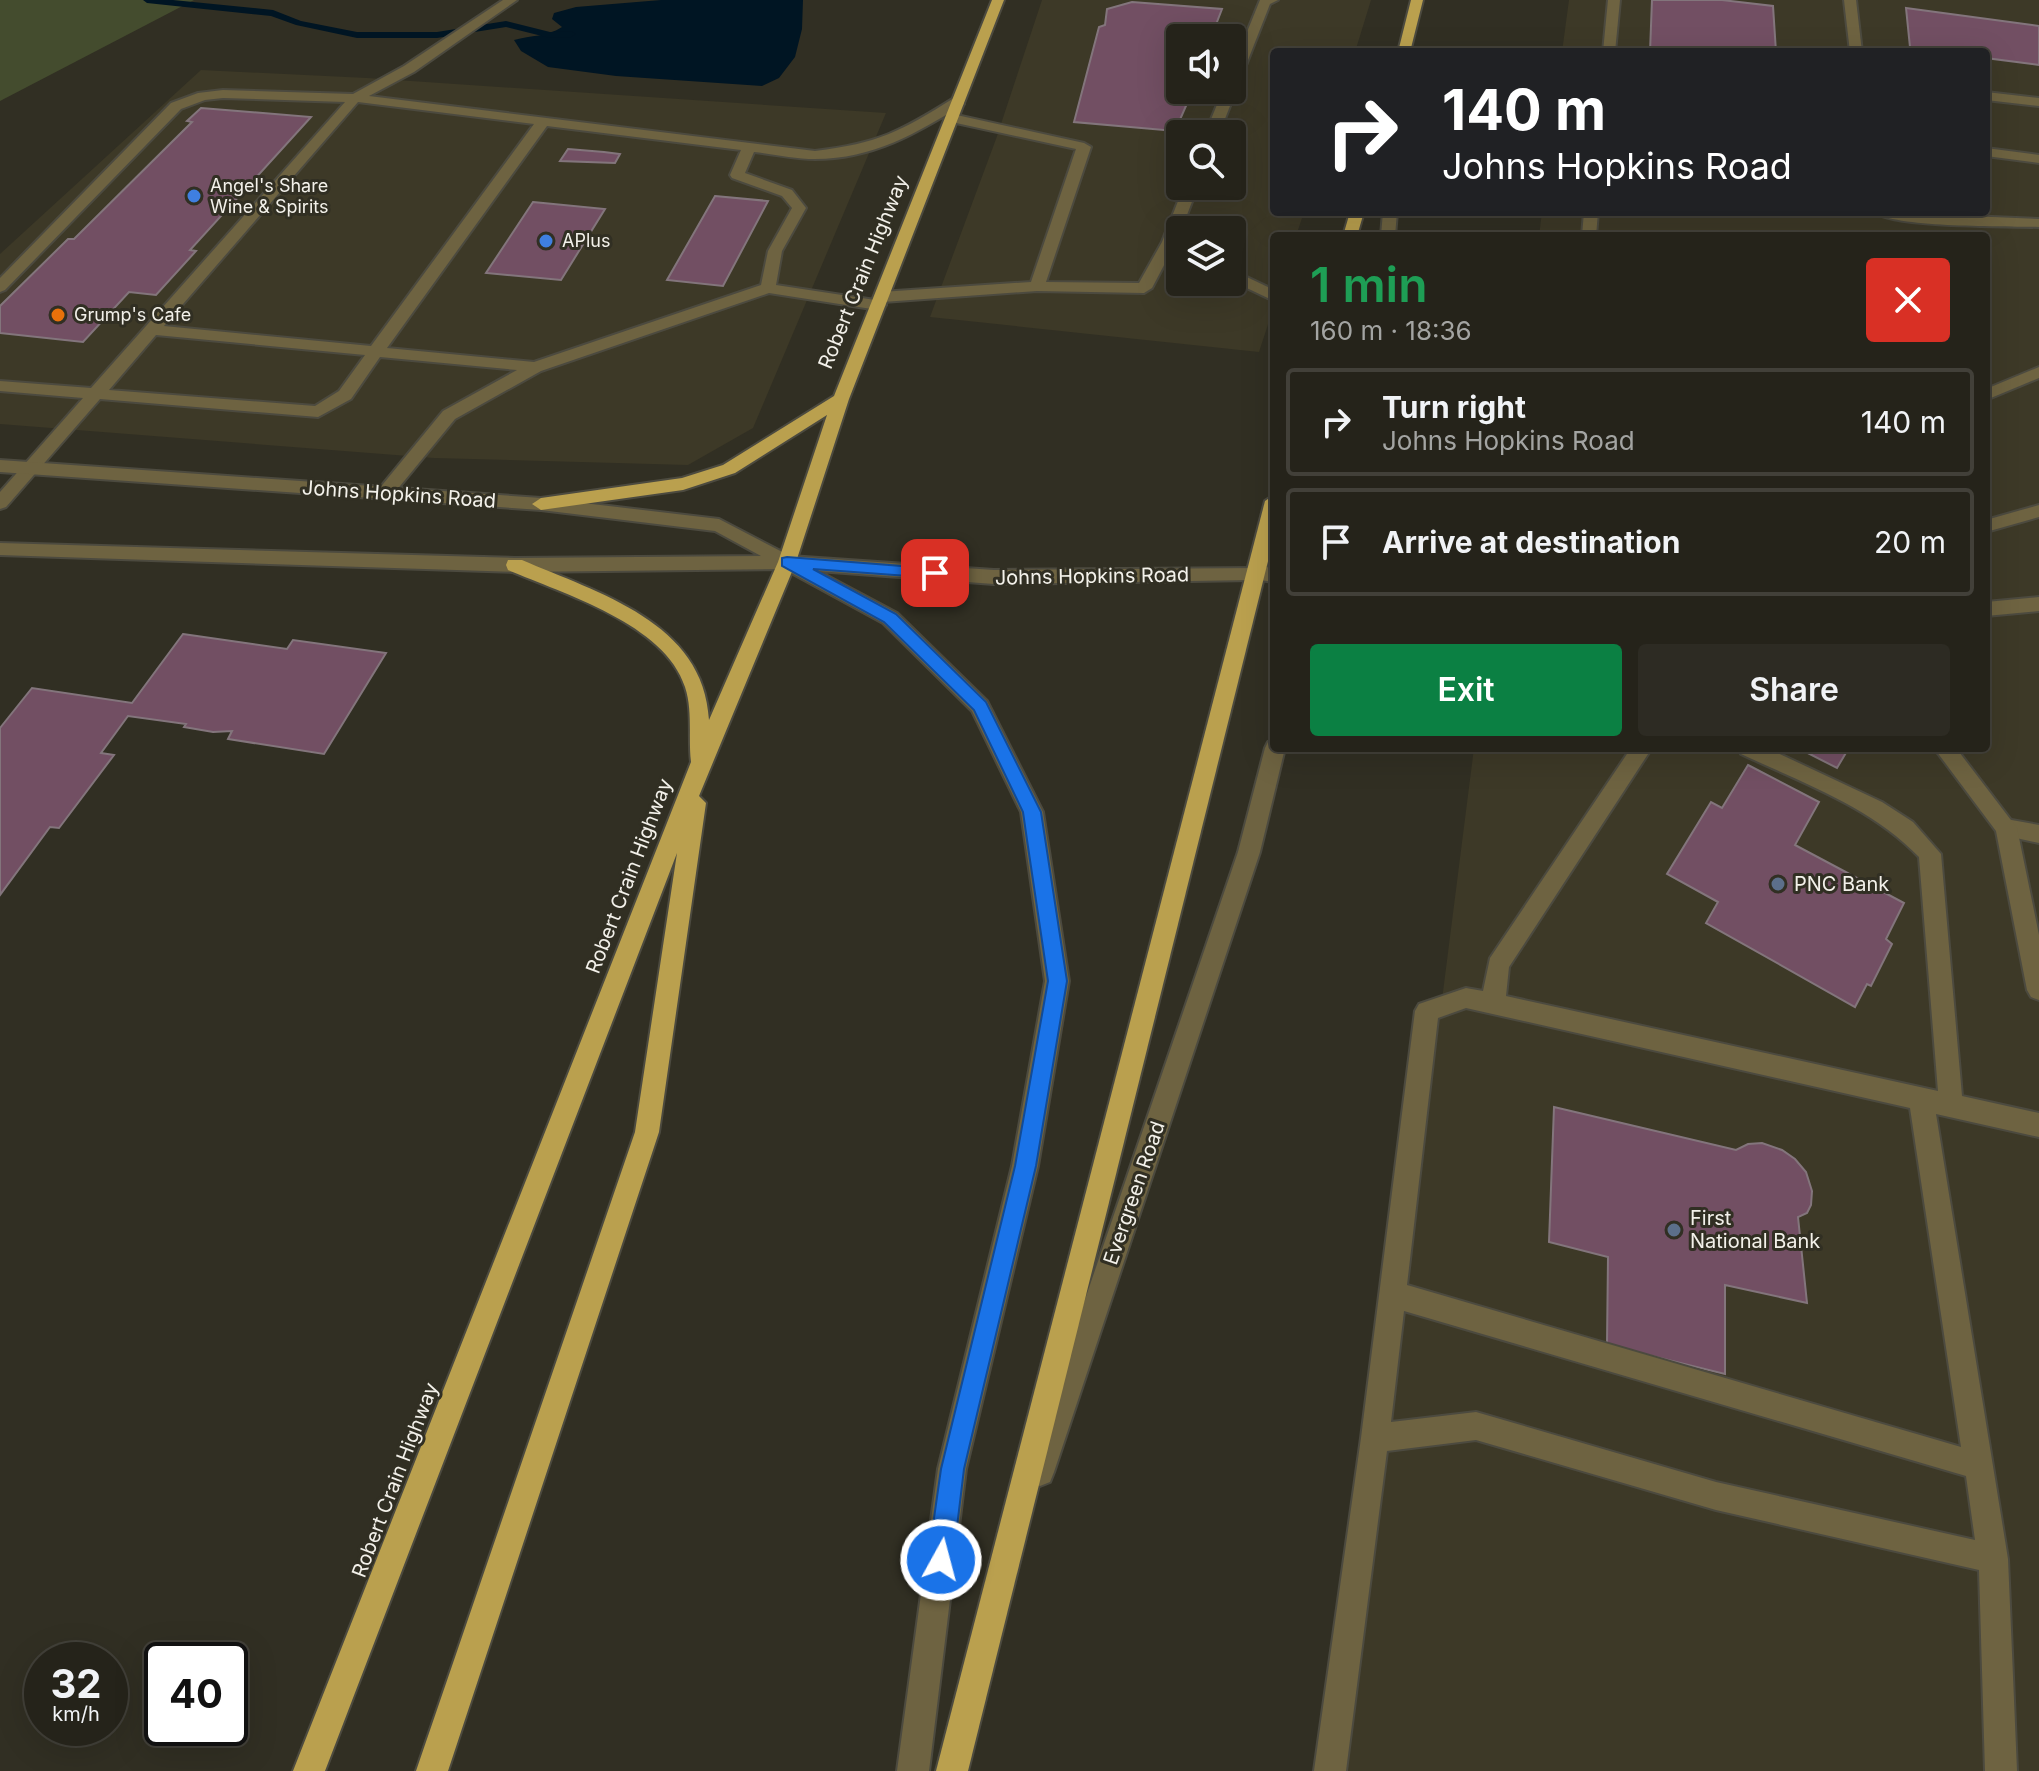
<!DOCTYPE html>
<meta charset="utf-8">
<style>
body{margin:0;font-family:Inter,sans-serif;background:#2d2b23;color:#f1f3f6;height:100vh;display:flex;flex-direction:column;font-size:30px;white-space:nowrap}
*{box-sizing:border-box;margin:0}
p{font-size:26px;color:#a3a4a2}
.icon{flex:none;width:44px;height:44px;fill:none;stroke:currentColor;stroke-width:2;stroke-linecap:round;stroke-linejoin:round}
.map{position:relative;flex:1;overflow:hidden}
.panel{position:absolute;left:1270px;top:232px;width:720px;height:520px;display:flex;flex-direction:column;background:#25231a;border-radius:8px;box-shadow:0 8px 32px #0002,0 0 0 2px #424039}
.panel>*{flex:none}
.top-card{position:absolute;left:1270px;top:48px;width:720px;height:168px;border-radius:8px;box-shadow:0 8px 32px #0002,0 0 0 2px #424039;background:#202124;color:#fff;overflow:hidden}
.buttons{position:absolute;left:1166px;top:24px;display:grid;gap:16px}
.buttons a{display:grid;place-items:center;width:80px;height:80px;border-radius:8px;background:#25231a;box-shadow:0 8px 32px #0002,0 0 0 2px #424039;font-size:40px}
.speed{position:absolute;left:24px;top:1642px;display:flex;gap:16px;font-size:40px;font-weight:700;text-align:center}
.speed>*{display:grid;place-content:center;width:104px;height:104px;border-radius:50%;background:#25231a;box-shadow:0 8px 32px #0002,0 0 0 2px #424039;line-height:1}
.speed small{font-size:20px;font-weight:400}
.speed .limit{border:4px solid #111;border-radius:12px;background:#fff;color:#111}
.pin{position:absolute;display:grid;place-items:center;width:68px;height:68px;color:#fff;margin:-34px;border-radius:16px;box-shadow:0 4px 12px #0006}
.me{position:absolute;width:88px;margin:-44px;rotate:7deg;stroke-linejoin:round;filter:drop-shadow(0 0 6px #0008)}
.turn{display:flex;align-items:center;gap:28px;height:168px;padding:0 40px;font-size:36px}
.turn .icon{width:104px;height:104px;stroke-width:2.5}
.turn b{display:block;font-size:56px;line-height:68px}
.round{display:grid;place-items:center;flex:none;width:84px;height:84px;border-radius:8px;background:#2d2b23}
.head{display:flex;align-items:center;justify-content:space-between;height:136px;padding:0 40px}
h1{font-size:48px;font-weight:600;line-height:60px;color:#1e9e55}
.button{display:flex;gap:16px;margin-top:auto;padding:16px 40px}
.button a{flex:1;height:92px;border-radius:8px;background:#0b8043;color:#fff;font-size:32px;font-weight:600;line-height:92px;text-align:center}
.button a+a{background:#2d2b23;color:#f1f3f6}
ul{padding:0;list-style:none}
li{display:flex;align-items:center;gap:24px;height:108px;margin:0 16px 12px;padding:0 24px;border:4px solid #424039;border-radius:8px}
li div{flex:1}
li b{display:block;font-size:30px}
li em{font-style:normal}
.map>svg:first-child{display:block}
.built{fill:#3d3927;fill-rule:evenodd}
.green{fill:#444c2e}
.water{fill:#001523}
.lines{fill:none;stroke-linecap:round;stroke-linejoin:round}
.stream{fill:#001523;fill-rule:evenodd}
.building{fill:#724f63;stroke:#83757c;stroke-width:2}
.service-casing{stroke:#4c4a3f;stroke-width:4}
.minor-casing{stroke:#4c4a3f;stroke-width:4}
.tertiary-casing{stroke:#4c4a3f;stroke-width:4}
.trunk-casing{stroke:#4c4a3f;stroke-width:4}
.service{fill:#6e6341;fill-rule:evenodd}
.minor{fill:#6e6341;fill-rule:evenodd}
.tertiary{fill:#6e6341;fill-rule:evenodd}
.trunk{fill:#baa04e;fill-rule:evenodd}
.route{fill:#1a73e8;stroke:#114b97;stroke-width:2}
.shop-dot{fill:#3f7fe0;stroke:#312f23;stroke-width:3}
.food-dot{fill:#e8710a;stroke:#312f23;stroke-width:3}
.service-dot{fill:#5c6f8a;stroke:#312f23;stroke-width:3}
.labels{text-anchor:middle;stroke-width:6;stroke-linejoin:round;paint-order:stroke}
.far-poi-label{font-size:18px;fill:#f3f1ea;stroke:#312f23;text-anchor:start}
.street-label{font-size:20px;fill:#f3f1ea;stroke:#312f23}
.poi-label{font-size:20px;fill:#f3f1ea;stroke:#312f23;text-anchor:start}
</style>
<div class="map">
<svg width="2039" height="1771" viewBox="0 0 2039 1771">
<rect width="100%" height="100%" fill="#312f23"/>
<g class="built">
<path d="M1042 0H1371L1355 52H1274V212H1304L1296 236H1274V306L1259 352 930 317 996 139ZM1180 38H1232V90H1180ZM1180 134H1232V186H1180ZM1180 230H1232V282H1180Z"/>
<path d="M1569 0H2039V1771H1344L1474 748H1986V236H1539L1542 212H1986V52H1562Z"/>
<path d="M201 70 367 78 886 113 753 428 688 465 434 458 0 424V254Z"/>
</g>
<path class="green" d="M0 0H194L0 101Z"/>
<path class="water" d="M661 0H803L802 29 795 57 779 78 762 86 616 76 548 67 521 51 514 40C531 35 547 37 562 27L552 19 554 13 576 7Z"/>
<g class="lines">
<path class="stream" d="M143 0H173L273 10 301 21 357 32H437L506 21 550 32 571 31 576 34 571 37 550 38 506 27 437 38H357L296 25 271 16 147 3Z"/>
</g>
<g class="building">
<path d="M1652 0H1722L1773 6 1776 52H1650Z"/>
<path d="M1132 2 1222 9 1212 35 1216 38H1180V90H1193L1175 131 1074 122 1099 27 1105 25 1107 9Z"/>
<path d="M1906 8 2039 26V65L1986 58V52H1946L1910 47Z"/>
<path d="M201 108 311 117 190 250 196 251 156 295 129 292 83 342 0 333V306L68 239H74L192 122 187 121Z"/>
<path d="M568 149 604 152 620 154 615 163 560 161Z"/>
<path d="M715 196 768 201 723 286 667 280Z"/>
<path d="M533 202 605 209 561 280 486 273Z"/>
<path d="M183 634 287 649 293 640 386 653 324 754 228 739 232 731 213 732 184 727 186 724 128 716 101 753 114 755 59 828 50 827 0 895V728L32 688 132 703Z"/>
<path d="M1798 748H1842L1847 751 1837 768Z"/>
<path d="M1748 765 1819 802 1795 845 1904 903 1886 939 1892 944 1871 986 1867 984 1855 1007 1706 923 1718 902 1667 874 1711 802 1722 808Z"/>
<path d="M1554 1107 1736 1150 1748 1144 1762 1143 1782 1150 1795 1159 1806 1172 1812 1191 1811 1205 1807 1213 1798 1217 1807 1303 1725 1285V1374L1607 1345 1608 1257 1549 1242Z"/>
</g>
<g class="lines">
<defs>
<g id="service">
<path d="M503 0H517L414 72 369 96 815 151C879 143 900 132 954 98H964V104C917 133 873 159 815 159 795 159 774 154 754 152L745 173 792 190 806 208 782 251 776 285 875 300 876 294 881 292 1031 282 1076 149 947 121V115L952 114 1084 143 1091 147 1046 282 1139 283 1162 242 1184 186H1198L1177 241 1180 242V252L1172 250 1152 288 1144 293 1037 291 883 302 886 305 878 310 769 293 541 371 455 419 391 497H379L376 493 379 489 443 411 517 370 380 357 351 399 318 417 100 399 6 507 0 509V492L83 398 0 391V381L91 388 345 102 223 98 205 100 181 109 5 290 0 292V278L171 103 198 93 223 90 353 94 404 66ZM358 102 534 124 371 346 164 326ZM547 126 741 150 730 175 732 178 782 196 792 208 768 251 761 285 534 362 387 348ZM156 335 365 355 339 391 315 406 109 390Z"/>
<path d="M1260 0H1278L1270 4 1219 134H1205L1223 90H1232V69Z"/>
<path d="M1608 0H1620L1615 52H1603Z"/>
<path d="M1844 0H1856L1862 52H1850Z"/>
<path d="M1986 92 2039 98V106L1986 100Z"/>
<path d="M1986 148 2039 155V163L1986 156Z"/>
<path d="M1584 212H1598L1596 236H1582Z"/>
<path d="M1874 212 2039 219V227C2008 226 1894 228 1874 212Z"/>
<path d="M1232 270 1274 290V301L1232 281Z"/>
<path d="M2039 367V378L1986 400V389Z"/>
<path d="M1631 748H1652L1509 967 1506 996 1938 1091 1919 857C1871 807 1803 783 1741 754L1738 748H1767L1882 802 1913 822 1941 854 1962 1096 2039 1113V1137L1936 1114 2008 1559 2017 1771H1985L1979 1570 1716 1510 1476 1440 1387 1451 1346 1771H1314L1361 1438 1415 1011 1419 1004 1466 988 1483 991 1490 958ZM1466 1008 1910 1108 1961 1447 1407 1285 1438 1018ZM1404 1311 1966 1476 1975 1540 1716 1482 1476 1412 1391 1422Z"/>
<path d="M2006 819 2039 825V843L1998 834 1995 828 1998 822Z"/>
</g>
<g id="minor">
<path d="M1383 212H1397L1395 236H1381Z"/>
<path d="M2039 505V517L1986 532V520Z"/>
<path d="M1253 566 1274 568V582L1246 578 1244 573Z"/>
<path d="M2039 597V611L1986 616V602Z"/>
<path d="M1274 740V748H1285L1260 852 1054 1472 1050 1482 1040 1486 1030 1482 1026 1472 1238 852 1265 748 1268 742Z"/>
<path d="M1934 748H1956L2017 828 2039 935V1000L2031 997 2027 990 1996 831Z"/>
</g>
<path id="tertiary" d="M0 460 541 498 719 519 790 556 994 570 1260 568 1262 573 1253 580 994 584 818 571 897 613 987 701 1043 812 1069 981 1038 1166 966 1469 929 1771H897L938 1469 1012 1166 1045 981 1021 812 972 711 883 623 784 569 515 572 0 555V543L515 558 761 556 715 531 541 510 0 472Z"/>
<g id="trunk">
<path d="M992 0H1004L849 399 796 562 699 796 706 803 659 1132 448 1771H416L635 1132 677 853 325 1771H293L691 762C688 738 693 711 685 687 665 624 564 594 508 570L506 565 508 560H522C598 593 704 622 709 720L778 562 827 415 735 473 683 490 541 510 532 504 541 498 682 478 723 465 834 396Z"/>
<path d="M1411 0H1423L1410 52H1398Z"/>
<path d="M1350 212H1364L1357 236H1343Z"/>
<path d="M1274 495V537L968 1771H936L1265 501Z"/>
</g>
</defs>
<use href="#service" class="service-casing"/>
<use href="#minor" class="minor-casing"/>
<use href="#tertiary" class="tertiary-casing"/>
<use href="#trunk" class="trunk-casing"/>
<use href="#service" class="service"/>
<use href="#minor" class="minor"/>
<use href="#tertiary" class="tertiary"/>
<use href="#trunk" class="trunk"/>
</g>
<path class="route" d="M787 557 940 569 942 573 935 578 813 569 896 614 986 702 1041 812 1067 981 1036 1166 964 1469 953 1560 949 1568 941 1572 932 1568 928 1560 941 1469 1015 1166 1048 981 1027 840 1023 812 974 710 884 622 782 566V558Z"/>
<g class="shop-dot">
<circle cx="194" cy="196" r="8"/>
<circle cx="546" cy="241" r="8"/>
</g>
<circle class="food-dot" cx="58" cy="315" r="8"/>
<g class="service-dot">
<circle cx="1778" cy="884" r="8"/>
<circle cx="1674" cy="1230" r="8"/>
</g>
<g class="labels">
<g class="far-poi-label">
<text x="210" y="192">Angel's Share<tspan x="210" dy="21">Wine &amp; Spirits</tspan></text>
<text x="562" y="247">APlus</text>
<text x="74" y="321">Grump's Cafe</text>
</g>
<g class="street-label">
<text transform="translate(863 272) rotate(-68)" y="7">Robert Crain Highway</text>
<text transform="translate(399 494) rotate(4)" y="7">Johns Hopkins Road</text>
<text transform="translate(1092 576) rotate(-1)" y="7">Johns Hopkins Road</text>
<text transform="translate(629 876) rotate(-69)" y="7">Robert Crain Highway</text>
<text transform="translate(1134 1193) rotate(-71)" y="7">Evergreen Road</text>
<text transform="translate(395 1480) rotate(-69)" y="7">Robert Crain Highway</text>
</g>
<g class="poi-label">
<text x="1794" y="891">PNC Bank</text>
<text x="1690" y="1225">First<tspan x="1690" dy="23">National Bank</tspan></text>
</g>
</g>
</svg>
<div class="buttons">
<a><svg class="icon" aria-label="sound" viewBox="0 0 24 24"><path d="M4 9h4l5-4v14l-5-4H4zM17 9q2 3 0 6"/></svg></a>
<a><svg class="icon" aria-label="search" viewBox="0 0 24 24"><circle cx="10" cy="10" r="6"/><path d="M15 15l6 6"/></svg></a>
<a><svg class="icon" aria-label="layers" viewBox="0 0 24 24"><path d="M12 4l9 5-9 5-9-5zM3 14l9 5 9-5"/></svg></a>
</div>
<div class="speed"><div>32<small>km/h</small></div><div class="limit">40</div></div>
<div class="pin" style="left:935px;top:573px;background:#d93025"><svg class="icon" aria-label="arrive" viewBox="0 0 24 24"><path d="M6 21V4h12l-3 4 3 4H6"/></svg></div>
<svg class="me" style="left:941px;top:1560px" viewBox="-20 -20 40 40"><circle r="17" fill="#1a73e8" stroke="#fff" stroke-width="3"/><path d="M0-11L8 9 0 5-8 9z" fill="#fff"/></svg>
<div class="top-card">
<div class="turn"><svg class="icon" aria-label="right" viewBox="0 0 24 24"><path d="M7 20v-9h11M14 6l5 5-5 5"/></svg><div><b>140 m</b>Johns Hopkins Road</div></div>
</div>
<section class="panel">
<div class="head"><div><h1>1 min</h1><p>160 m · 18:36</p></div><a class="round" style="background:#d93025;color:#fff"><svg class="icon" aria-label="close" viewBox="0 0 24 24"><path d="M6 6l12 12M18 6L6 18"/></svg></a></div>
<ul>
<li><svg class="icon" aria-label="right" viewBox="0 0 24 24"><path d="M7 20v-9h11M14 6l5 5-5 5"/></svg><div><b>Turn right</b><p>Johns Hopkins Road</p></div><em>140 m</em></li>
<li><svg class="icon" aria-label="arrive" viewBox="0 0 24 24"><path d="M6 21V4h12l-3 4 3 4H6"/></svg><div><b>Arrive at destination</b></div><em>20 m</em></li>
</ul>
<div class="button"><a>Exit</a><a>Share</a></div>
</section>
</div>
